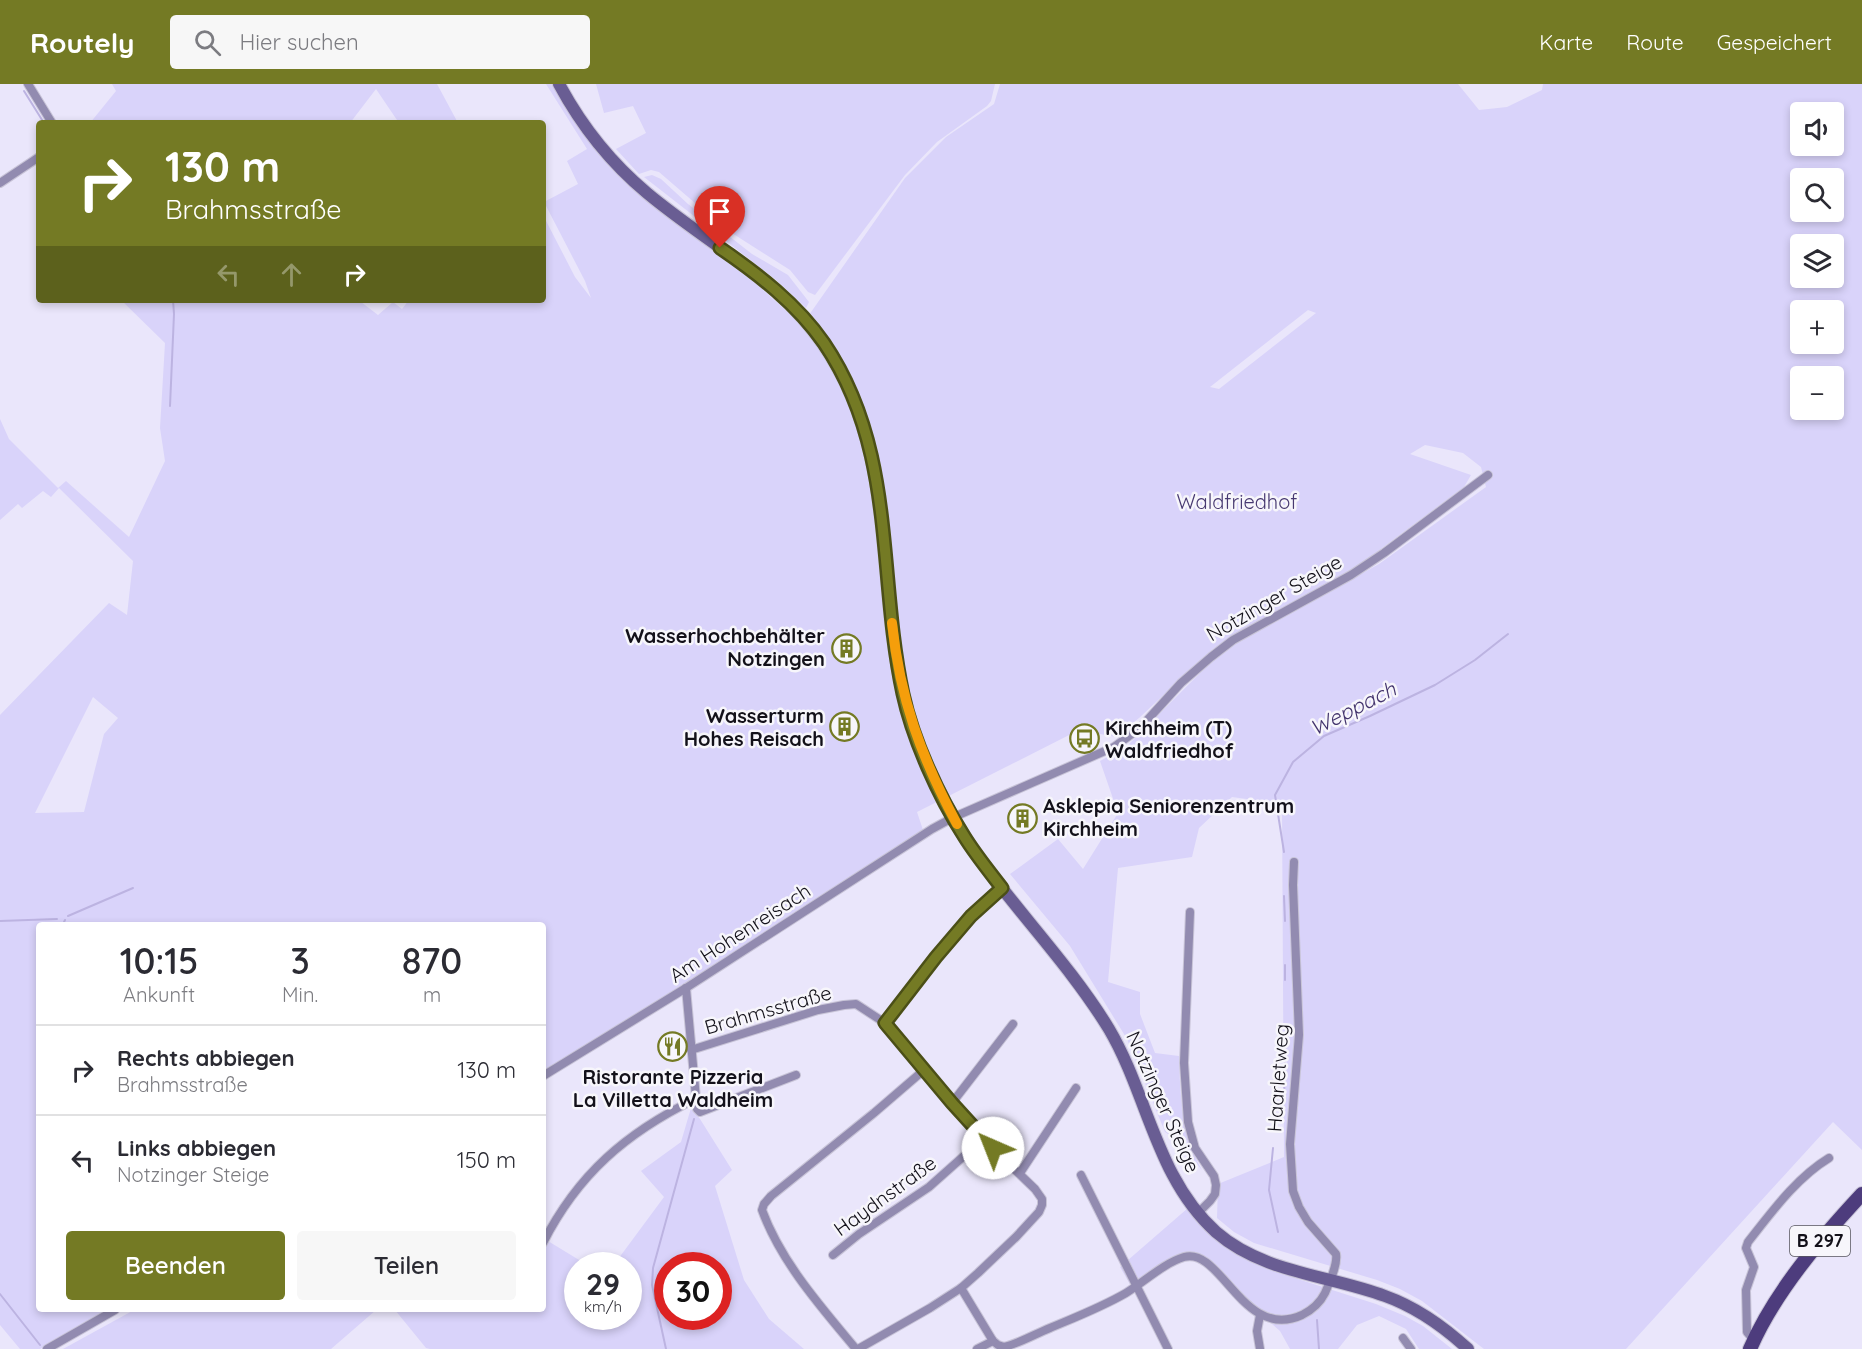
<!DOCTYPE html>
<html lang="de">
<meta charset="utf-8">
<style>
body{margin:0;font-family:Quicksand,sans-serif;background:#f7f7f7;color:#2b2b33;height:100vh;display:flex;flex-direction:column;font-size:22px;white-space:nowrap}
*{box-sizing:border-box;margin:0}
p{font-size:20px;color:#7c7c81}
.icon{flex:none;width:33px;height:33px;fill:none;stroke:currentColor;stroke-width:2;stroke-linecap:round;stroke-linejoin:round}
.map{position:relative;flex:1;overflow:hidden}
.side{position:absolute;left:36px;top:838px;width:510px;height:390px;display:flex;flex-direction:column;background:#fff;border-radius:6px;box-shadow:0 3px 9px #0003}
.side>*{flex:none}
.top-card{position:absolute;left:36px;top:36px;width:510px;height:183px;border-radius:6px;box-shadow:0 3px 9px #0003;background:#747a24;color:#fff;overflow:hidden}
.buttons{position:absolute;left:1790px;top:18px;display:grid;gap:12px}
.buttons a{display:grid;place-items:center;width:54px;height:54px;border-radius:6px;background:#fff;box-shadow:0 3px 9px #0003;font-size:30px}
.speed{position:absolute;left:564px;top:1168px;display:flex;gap:12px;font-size:30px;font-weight:700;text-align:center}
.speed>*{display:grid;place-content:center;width:78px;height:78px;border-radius:50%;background:#fff;box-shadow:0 3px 9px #0003;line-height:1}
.speed small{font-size:15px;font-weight:400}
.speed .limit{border:9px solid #d22;background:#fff;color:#111}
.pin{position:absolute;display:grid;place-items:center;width:51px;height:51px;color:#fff;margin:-62px -26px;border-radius:50% 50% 50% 0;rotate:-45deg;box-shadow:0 0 6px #0007}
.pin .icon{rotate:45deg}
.me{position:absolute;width:66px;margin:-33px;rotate:316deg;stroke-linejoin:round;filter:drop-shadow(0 0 4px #0008)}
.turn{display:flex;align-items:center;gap:21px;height:126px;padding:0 30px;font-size:27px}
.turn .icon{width:78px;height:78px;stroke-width:2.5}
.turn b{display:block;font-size:42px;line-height:51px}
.lanes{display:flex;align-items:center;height:57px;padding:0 30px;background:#0003;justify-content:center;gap:30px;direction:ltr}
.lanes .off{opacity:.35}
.eta{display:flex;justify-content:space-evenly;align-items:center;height:102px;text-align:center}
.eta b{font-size:36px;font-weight:600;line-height:42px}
.cta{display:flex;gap:12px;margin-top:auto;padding:12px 30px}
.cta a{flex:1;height:69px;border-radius:6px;background:#747a24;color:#fff;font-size:24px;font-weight:600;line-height:69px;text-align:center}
.cta a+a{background:#f7f7f7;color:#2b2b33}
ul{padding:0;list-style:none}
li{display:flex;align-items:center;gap:18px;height:90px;padding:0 30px;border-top:2px solid #e1e1e2}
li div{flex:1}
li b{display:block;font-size:22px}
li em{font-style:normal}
header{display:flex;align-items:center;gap:36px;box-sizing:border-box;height:84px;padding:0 30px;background:#747a24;color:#fff}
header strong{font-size:28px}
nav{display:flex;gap:33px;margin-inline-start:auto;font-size:21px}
.search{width:420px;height:54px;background:#f7f7f7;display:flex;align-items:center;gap:15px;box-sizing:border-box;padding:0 21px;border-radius:6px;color:#7c7c81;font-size:22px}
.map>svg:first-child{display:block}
.green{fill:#d9d3fa;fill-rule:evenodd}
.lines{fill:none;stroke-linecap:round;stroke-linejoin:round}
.stream{stroke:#bcb3e1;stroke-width:2}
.minor-casing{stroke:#c8c4d7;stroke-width:10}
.secondary-casing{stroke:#c8c4d7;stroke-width:14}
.primary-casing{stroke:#c8c4d7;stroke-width:16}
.minor{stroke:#928bb0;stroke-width:8}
.secondary{stroke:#695d93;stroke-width:12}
.primary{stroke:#4d3c7d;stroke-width:14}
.route-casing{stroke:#4b4f17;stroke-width:15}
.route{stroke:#747a24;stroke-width:10}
.slow{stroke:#f59e0b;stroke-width:10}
.labels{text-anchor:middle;stroke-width:5;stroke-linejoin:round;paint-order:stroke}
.shield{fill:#f7f6fb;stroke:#57565e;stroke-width:1.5}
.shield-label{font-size:18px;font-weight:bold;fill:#13111a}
.park-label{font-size:20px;fill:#473971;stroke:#f7f6fb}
.street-label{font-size:20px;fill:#13111a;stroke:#f7f6fb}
.poi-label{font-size:20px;font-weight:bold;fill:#13111a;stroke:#f7f6fb;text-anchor:end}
.water-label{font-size:21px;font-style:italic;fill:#43346d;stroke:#f7f6fb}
</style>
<header>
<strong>Routely</strong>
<div class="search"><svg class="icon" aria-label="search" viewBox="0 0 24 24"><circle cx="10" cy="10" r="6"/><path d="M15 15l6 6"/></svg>Hier suchen</div>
<nav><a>Karte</a><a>Route</a><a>Gespeichert</a></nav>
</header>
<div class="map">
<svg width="1862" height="1265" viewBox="0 0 1862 1265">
<rect width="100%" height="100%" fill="#eae6fb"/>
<g class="green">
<path d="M112 0H437L458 39H399L376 5 350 39H90L116 7Z"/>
<path d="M546 0H555L664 129 720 173 731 177 802 241 905 94 946 53 994 20 1000 0H1458L1479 26 1507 23 1542 6 1543 0H1862V1066L1833 1038 1626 1265H1484L1422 1217 1400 1205 1377 1196 1254 1159 1234 1148 1217 1134 1218 1100 1284 1073 1282 720 1232 713 1199 744 1192 773 1118 784 1108 898 1140 908V930L1155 969 1179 972C1180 1012 1182 1051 1202 1086L1174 1054 1165 1048 1127 955 1070 862 1010 790 1058 755 1083 785 1118 729 1100 677 1126 663 1221 568 1379 480 1486 403 1481 383 1463 369 1425 361 1410 370 1471 391 1464 403 1362 479 1213 565 1139 634 1116 653 1079 646 917 728 923 746 576 973 543 990V842H39V1226H109L40 1265H20L0 1241V631L109 519 127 531 133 477 59 404 51 413 43 407 22 424 18 420 0 436V335L9 355 58 404 66 397 129 453 165 377 160 344 165 259 121 216H362L361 218 378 231 393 218 402 225 409 216H543V131L575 193 591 214 585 197 544 118 578 100 567 77 587 65ZM1800 28H1833V62H1800ZM1800 94H1833V128H1800ZM1800 160H1833V194H1800ZM1308 226 1316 229 1219 305 1210 303ZM1800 226H1833V260H1800ZM1800 292H1833V326H1800ZM93 613 118 634 104 650 84 728 35 729Z"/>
<path d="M596 0H995L991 17 987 22 937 58 905 91 815 211 808 208 790 186 724 144 659 88 651 86 639 90 616 65 646 49 633 22 604 29Z"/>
<path d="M652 91 661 95 688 120 752 170 788 191 809 218 806 224 776 196 644 93Z"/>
<path d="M691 1024 700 1035 732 1086 715 1102 744 1196 769 1235 804 1265H430L426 1264 395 1226H543V1154L589 1182H578V1233H628V1182H613L664 1113 641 1087 681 1058ZM668 1182H718V1233H668Z"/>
<path d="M1188 1124 1247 1175 1279 1189 1376 1220 1405 1232 1423 1242 1452 1265H1419L1406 1245 1379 1232 1357 1241 1338 1265H1290L1280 1247 1249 1220 1210 1178 1199 1169 1183 1170 1131 1202 1120 1183Z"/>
<path d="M134 1226H376L331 1265H63Z"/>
</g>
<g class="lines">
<g class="stream">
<path d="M24 7 44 39"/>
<path d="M170 322 174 230 173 216"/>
<path d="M1284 768 1275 711 1293 678 1324 652 1370 632 1435 601 1475 576 1508 550"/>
<path d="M1284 812 1285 837"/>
<path d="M68 832 133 804"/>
<path d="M0 837 57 835"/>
<path d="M64 838 65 836"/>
<path d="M1285 881V896"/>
<path d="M1284 1013 1285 978"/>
<path d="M1273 1064 1269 1106 1278 1148"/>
<path d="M0 1210 40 1261"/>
<path d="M1317 1236 1319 1265"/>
<path d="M666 1265 652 1201 653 1184 694 1035"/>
</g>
<defs>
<g id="minor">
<path d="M28 0 52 39"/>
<path d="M0 99 39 73"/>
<path d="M1190 828 1184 979 1188 1038 1195 1064 1214 1092 1216 1101 1215 1110 1210 1117 1198 1129"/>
<path d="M686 904 697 1025 700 1028 796 991"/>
<path d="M691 966 818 926 844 921 856 920 885 939 936 873 971 832 1002 804"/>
<path d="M543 992 686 904 932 745 954 733 1114 663 1140 644 1181 599 1211 573 1233 556 1351 491 1384 469 1488 391"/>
<path d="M952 1019 1013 940"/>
<path d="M1020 1089 1076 1004"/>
<path d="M1081 1091 1168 1265"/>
<path d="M543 1159C578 1090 626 1049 695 1015"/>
<path d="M833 1171 859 1150 929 1103 983 1055"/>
<path d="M961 1204 993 1257 998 1261 1004 1263C1020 1259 1035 1250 1050 1244 1076 1233 1102 1223 1126 1209 1144 1198 1164 1179 1184 1173 1221 1162 1243 1258 1302 1231 1312 1226 1320 1219 1325 1209 1329 1199 1338 1181 1336 1170L1308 1138 1299 1123 1293 1107 1290 1060 1299 951 1293 801 1294 778"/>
<path d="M1260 1231 1257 1247 1260 1265"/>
<path d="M1403 1254 1411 1265"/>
<path d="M1754 1256 1747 1248 1746 1206 1754 1183 1746 1164 1748 1158C1771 1129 1796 1094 1829 1074"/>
<path d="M47 1265 115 1226"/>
<path d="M856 1265C821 1223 781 1178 762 1126L764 1120 771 1112 874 1029 924 986"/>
<path d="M858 1265 930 1224 961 1204 978 1189 1016 1153 1039 1128 1042 1121V1115L1035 1105 983 1055 885 939"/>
<path d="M977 1265 993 1257"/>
</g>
<path id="secondary" d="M559 0C581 41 611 79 647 109 714 165 790 200 835 279 898 387 875 502 905 617 918 666 945 726 974 767 1017 828 1070 881 1109 945 1148 1011 1156 1094 1216 1148 1263 1189 1329 1191 1385 1212 1416 1223 1444 1243 1468 1265"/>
<path id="primary" d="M1750 1265C1774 1209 1821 1154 1862 1110"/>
</defs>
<use href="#minor" class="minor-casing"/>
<use href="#secondary" class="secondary-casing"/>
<use href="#primary" class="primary-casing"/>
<use href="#minor" class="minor"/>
<use href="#secondary" class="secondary"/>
<use href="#primary" class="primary"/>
</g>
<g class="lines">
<defs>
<path id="route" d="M720 164C758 190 797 220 824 259 897 367 877 489 903 610 913 656 939 713 964 752 975 770 989 787 1002 804L971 832 936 873 885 939 952 1019 993 1064"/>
</defs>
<use href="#route" class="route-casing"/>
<use href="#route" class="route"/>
<path class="slow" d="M892 539C900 615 921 673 957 740"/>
</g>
<defs>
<symbol id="building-ring" viewBox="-11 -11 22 22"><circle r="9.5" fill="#f7f6fb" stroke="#747a24" stroke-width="1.5"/><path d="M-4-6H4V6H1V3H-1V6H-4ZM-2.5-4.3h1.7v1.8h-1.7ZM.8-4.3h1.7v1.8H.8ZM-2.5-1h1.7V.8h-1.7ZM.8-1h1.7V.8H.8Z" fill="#747a24"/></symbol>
<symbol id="bus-ring" viewBox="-11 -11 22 22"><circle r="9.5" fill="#f7f6fb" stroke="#747a24" stroke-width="1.5"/><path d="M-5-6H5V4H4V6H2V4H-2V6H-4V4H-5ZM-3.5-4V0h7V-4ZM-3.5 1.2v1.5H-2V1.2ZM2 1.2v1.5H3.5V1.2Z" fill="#747a24"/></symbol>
<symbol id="restaurant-ring" viewBox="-11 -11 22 22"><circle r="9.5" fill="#f7f6fb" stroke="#747a24" stroke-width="1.5"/><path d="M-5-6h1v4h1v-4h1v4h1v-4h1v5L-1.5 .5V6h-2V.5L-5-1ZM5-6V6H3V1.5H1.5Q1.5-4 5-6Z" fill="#747a24"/></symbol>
</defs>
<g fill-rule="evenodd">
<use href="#building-ring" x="830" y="548" width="33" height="33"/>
<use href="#building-ring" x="828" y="626" width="33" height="33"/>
<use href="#bus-ring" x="1068" y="638" width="33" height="33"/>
<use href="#building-ring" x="1006" y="718" width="33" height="33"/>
<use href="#restaurant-ring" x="656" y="946" width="33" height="33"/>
</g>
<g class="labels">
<rect class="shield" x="1790" y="1142" width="60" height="30" rx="4.5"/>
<g class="shield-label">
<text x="1820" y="1163">B 297</text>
</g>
<g class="park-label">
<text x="1237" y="425">Waldfriedhof</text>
</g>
<g class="street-label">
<text transform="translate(1274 514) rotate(-30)" y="7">Notzinger Steige</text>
<text transform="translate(740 849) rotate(-33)" y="7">Am Hohenreisach</text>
<text transform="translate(768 926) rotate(-16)" y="7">Brahmsstraße</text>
<text transform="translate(1278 994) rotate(-86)" y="7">Haarletweg</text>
<text transform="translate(1163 1018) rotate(66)" y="7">Notzinger Steige</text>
<text transform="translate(885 1112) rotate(-36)" y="7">Haydnstraße</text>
</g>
<g class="poi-label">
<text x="825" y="559">Wasserhochbehälter<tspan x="825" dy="23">Notzingen</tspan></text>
<text x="824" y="639">Wasserturm<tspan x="824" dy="23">Hohes Reisach</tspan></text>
<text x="1105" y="651" text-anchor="start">Kirchheim (T)<tspan x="1105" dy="23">Waldfriedhof</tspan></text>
<text x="1043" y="729" text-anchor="start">Asklepia Seniorenzentrum<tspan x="1043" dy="23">Kirchheim</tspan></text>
<text x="673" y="1000" text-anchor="middle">Ristorante Pizzeria<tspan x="673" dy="23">La Villetta Waldheim</tspan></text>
</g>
<g class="water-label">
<text transform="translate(1353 625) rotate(-27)" y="7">Weppach</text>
</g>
</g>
</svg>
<div class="buttons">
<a><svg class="icon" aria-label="sound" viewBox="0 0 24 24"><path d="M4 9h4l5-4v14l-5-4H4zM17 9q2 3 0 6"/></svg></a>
<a><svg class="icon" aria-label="search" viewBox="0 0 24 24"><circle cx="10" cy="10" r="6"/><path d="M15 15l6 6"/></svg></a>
<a><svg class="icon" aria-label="layers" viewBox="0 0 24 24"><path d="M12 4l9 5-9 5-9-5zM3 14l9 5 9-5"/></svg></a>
<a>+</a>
<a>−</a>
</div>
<div class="speed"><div>29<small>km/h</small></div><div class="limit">30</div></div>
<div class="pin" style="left:720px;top:164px;background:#d93025"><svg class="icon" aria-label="arrive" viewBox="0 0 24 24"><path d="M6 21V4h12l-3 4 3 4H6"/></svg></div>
<svg class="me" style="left:993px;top:1064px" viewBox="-20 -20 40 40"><circle r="19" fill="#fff"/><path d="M0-13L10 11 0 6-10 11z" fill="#747a24"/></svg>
<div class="top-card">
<div class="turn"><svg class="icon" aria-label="right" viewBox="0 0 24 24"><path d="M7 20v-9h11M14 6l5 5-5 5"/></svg><div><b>130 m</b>Brahmsstraße</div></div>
<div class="lanes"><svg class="icon off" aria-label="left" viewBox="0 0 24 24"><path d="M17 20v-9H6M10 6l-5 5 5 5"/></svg><svg class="icon off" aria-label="ahead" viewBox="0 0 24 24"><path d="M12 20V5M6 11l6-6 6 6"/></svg><svg class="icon" aria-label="right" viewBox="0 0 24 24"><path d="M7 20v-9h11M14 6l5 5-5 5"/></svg></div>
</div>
<section class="side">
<div class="eta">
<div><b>10:15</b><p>Ankunft</p></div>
<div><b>3</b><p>Min.</p></div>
<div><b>870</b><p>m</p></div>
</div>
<ul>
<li><svg class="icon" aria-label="right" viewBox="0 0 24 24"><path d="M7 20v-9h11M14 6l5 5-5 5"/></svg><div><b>Rechts abbiegen</b><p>Brahmsstraße</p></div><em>130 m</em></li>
<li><svg class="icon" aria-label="left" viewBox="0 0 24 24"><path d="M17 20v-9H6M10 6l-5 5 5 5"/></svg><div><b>Links abbiegen</b><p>Notzinger Steige</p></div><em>150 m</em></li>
</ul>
<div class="cta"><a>Beenden</a><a>Teilen</a></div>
</section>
</div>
